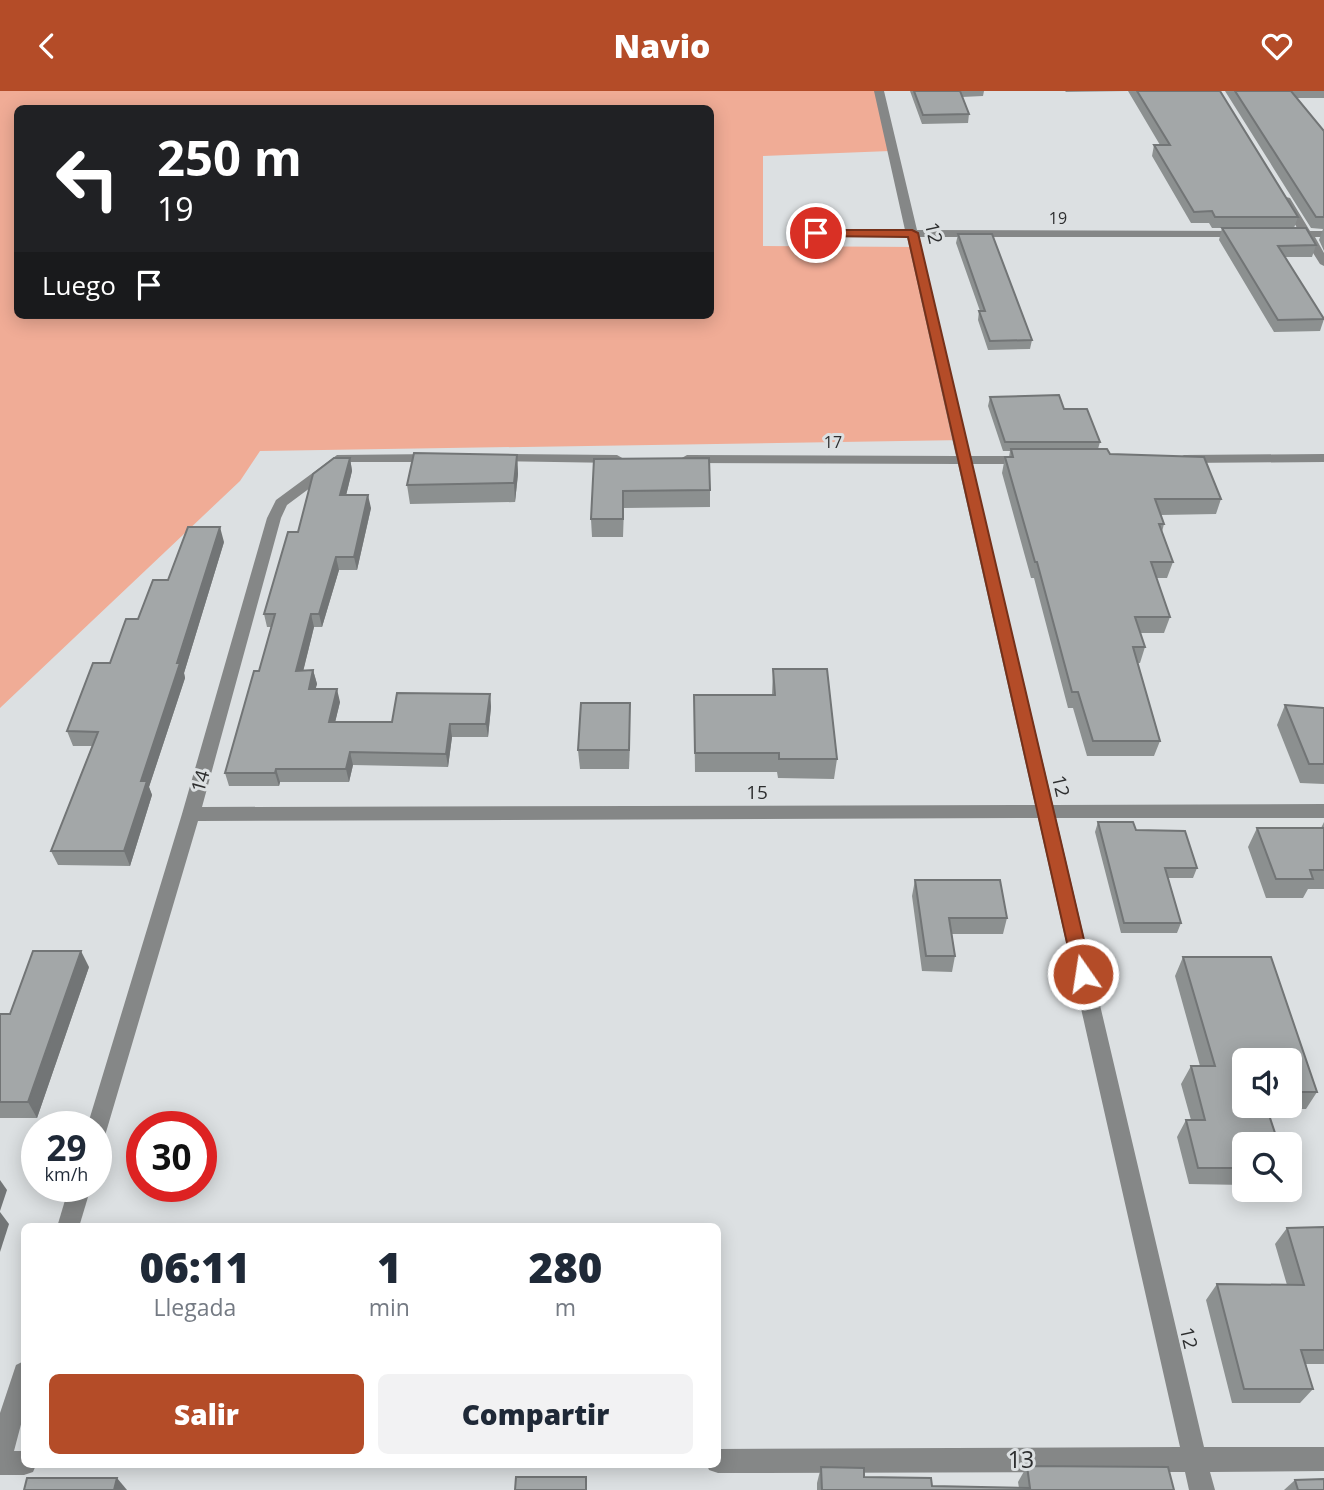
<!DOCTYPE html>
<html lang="es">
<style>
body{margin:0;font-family:"Open Sans",sans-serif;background:#f2f2f3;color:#1f2937;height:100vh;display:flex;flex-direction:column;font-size:26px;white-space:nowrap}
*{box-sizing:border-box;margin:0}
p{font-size:23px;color:#747a83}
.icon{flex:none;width:38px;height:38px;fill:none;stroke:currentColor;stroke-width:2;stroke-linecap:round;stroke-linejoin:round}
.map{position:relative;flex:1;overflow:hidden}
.panel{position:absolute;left:21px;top:1132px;width:700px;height:245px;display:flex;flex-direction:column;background:#fff;border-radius:10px;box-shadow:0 4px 18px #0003}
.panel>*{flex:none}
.banner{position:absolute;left:14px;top:14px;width:700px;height:214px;border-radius:10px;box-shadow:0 4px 18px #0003;background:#202124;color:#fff;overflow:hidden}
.tools{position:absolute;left:1232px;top:957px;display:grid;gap:14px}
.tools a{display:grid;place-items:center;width:70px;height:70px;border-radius:10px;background:#fff;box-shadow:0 4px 18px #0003;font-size:35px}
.speed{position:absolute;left:21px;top:1020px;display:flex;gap:14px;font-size:35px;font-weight:700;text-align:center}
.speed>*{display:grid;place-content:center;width:91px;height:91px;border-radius:50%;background:#fff;box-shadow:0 4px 18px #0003;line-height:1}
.speed small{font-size:18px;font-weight:400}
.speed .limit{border:10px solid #d22;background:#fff;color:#111}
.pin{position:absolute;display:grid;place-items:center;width:60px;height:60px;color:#fff;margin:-30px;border:4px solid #fff;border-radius:50%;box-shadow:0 2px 7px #0007}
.me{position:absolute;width:77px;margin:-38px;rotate:347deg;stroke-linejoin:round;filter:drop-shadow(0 0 5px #0008)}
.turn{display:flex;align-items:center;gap:24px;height:147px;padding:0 28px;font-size:32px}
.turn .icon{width:91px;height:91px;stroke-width:2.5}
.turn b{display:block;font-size:49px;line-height:60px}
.then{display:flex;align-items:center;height:66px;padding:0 28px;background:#0003;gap:14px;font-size:26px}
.eta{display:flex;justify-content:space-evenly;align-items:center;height:119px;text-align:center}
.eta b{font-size:42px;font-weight:800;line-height:49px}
.cta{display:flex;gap:14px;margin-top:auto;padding:14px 28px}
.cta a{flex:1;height:80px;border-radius:10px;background:#b44c28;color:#fff;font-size:28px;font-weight:800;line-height:80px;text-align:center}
.cta a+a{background:#f2f2f3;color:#1f2937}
header{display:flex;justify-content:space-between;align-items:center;height:91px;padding:0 28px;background:#b44c28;color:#fff;font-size:32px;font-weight:800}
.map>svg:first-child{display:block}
.green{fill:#f0ac96;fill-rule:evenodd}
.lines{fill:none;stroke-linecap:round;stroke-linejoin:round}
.minor{fill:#858787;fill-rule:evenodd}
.wall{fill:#8c9090;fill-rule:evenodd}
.shaded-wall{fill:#727576}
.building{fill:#a3a7a8;stroke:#727576;stroke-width:2}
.route{fill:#b44c28;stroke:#75311a;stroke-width:2}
.labels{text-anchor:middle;stroke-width:6;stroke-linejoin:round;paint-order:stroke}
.far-street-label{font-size:16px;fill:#2d2e2f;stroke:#dce0e2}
.street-label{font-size:19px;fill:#2d2e2f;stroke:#dce0e2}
.near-street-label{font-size:23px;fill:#2d2e2f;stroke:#dce0e2}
</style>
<header><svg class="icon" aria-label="back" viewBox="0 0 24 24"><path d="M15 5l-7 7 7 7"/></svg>Navio<svg class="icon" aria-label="heart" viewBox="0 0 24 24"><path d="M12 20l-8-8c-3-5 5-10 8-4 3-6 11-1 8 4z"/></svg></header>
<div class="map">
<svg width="1324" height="1399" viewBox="0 0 1324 1399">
<rect width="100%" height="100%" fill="#dce0e2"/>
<path class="green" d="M0 0H875L890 60 763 65V155L918 156 964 349 260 360 240 390 0 617ZM18 18H710V224H18Z"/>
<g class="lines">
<g class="minor">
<path d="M874 0H884L917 139 1244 140 1250 143 1244 146H918L970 365H1027L1034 369 1027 373H972L1053 714 1324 713V727H1056L1204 1356H1324V1380L1210 1381 1215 1399H1189L1185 1381 718 1382 709 1379 707 1374H718V1358L1180 1356 1038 727 198 730 104 1048 96 1050V1036H87L182 723 267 427 276 409 337 364 435 363 442 367 435 371H345L287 414 281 427 202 716 1035 714 958 373 687 372 680 368 687 364 956 365 907 146 792 145 786 142 792 139H905Z"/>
<path d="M1286 106 1290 107 1310 140H1324V146H1315L1324 162V175L1320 173 1303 146H1286L1280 143 1286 140H1299L1280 109Z"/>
<path d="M495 363 617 364 624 368 617 372 490 370 488 367Z"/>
<path d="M1324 363V371L1184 372 1177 368 1184 364Z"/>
<path d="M69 1096H91L79 1136H57Z"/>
<path d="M24 1270V1322L14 1360H24V1374H36L33 1381 24 1384H0V1322L16 1274Z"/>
</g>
</g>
<g class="wall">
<path d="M910 0H984L983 5 962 6 969 23 968 32 922 33Z"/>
<path d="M1065 0H1220L1298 126 1294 137 1316 154 1312 166H1285L1324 228 1320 240 1274 241 1219 149 1222 137H1212L1209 132H1191L1152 65 1154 54H1160L1128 0 1066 1Z"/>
<path d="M1225 0H1324V7H1297L1324 40V160L1319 149 1323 138 1311 137Z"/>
<path d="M958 143 1032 249 1030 258 988 259 978 229 979 220H980L956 152Z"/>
<path d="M990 306 1064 318 1100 351 1098 358 1221 408 1216 423 1161 424 1164 433 1162 441 1173 471 1167 487H1156L1170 526 1164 542H1140L1145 556 1140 572H1138L1160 650 1154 665H1087L1073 617H1068L1034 487H1031L1002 382 1005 366H1009L1010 360H1003L988 315Z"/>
<path d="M517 364 518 383 515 411 410 413 407 394Z"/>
<path d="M350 367 352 380 346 404 371 417 357 479H339L322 536H314L303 580 313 579 317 593 315 598 340 611 335 631H392L490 603 491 616 488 646H452L448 676 353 674 349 691H280L279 695H229L225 682 259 580 271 536H267L264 523 298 441Z"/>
<path d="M594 368 710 399V416L624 417 623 446H592L591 428Z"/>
<path d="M224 451 184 582 185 587 149 696 152 704 130 775 58 774 51 760 92 655H73L67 640 110 572 168 489Z"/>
<path d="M773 578 837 668 834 688 778 687 777 681H695L694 604H772Z"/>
<path d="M630 612 629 678H580L578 659Z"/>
<path d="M1285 614 1324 617V693L1300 692 1277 634Z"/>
<path d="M1098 731 1136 739 1197 777 1193 787H1168L1181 832 1177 842H1121L1095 741Z"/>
<path d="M1324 731V798H1308L1303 807H1266L1248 756 1257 737H1321Z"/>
<path d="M915 789 1007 827 1003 843H952L955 865 952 881 922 880 912 805Z"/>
<path d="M1183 866H1271L1317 1001 1306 1018H1267L1279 1054H1244V1094L1189 1093 1177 1046 1186 1029H1191L1181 993 1191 975H1200L1175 885ZM1244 970H1290V1015H1244Z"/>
<path d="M89 876 37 1027H0V923H10Z"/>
<path d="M1324 1136V1273H1306L1313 1298 1300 1312H1232L1206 1209 1217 1193 1287 1194 1275 1153 1287 1137Z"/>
<path d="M1027 1375 1174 1399H817V1392L821 1376 864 1386 932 1395 1019 1397 1018 1391Z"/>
<path d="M1295 1389 1324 1399H1284Z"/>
</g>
<g class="shaded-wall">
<path d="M517 364 518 383 515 411 514 392Z"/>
<path d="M350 367 352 380 343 417 340 404Z"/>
<path d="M368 404 371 417 357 479 354 466Z"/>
<path d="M220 436 224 451 184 582 185 587 149 696 152 704 130 775 124 760 141 690Z"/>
<path d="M336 466 339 479 322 536 319 523Z"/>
<path d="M311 523 314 536 300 593 296 580Z"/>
<path d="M313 579 317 593 312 611 309 598Z"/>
<path d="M337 598 340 611 332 644 329 631Z"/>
<path d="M490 603 491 616 488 646 486 633Z"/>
<path d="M630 612V632L629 678V659Z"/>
<path d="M450 633 452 646 448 676 446 663Z"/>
<path d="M350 661 353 674 349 691 346 678Z"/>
<path d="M276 678 280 691 279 695 275 682Z"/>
<path d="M81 860 89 876 37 1027 28 1011Z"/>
<path d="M0 1089 7 1099 0 1120Z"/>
<path d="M0 1121 9 1133 0 1161Z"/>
<path d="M117 1387 127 1399H114Z"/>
</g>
<g class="building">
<path d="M914 0H960L969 23 923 24Z"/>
<path d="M1137 0H1220L1298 126H1215L1212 120 1194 121 1154 54H1170Z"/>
<path d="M1235 0H1291L1324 40V126H1316Z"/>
<path d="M1222 137H1306L1316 154 1278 155 1324 228 1278 229Z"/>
<path d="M958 143H992L1032 249 990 250 979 220H985Z"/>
<path d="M1059 304 1064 318H1087L1100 351H1005L990 306Z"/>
<path d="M1011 358H1107L1110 363 1204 366 1221 408H1155L1164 433H1159L1173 471H1151L1170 526H1135L1145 556H1133L1160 650H1093L1078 601H1072L1037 471H1035L1005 366H1013Z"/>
<path d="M414 362 517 364 514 392 407 394Z"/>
<path d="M334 367H350L340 404H368L354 466H336L319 523H311L296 580 313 579 309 598H337L329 631H392L397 602 490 603 486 633H450L446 663 350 661 346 678H276L275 682H225L254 580H259L275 523H264L288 441H298L313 383Z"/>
<path d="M709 367 710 399 623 400V428H591L594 368Z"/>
<path d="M188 436H220L177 572H180L141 690H147L124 760H51L98 641 67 640 93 572H110L126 528H138L153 489H168Z"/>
<path d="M773 578H827L837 668H779V662H695L694 604H775Z"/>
<path d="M581 612H630L629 659H578Z"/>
<path d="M1285 614 1324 617V673H1309Z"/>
<path d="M1098 731H1133L1136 739 1185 740 1197 777H1165L1181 832H1124Z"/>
<path d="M1257 737H1324V779H1310L1313 788H1276Z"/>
<path d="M915 789H1000L1007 827H949L955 865H926Z"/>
<path d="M33 860H81L28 1011H0V923H10Z"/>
<path d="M1183 866H1271L1317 1001H1290V970H1244V1015H1266L1279 1054H1244V1077H1198L1186 1029H1205L1191 975H1215Z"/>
<path d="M1324 1136V1259H1301L1313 1298H1244L1217 1193 1304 1194 1287 1137Z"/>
<path d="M1027 1375 1168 1376 1174 1399H822L821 1376 864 1377V1386L931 1387 932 1395 1030 1397Z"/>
<path d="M516 1386H586V1399H515Z"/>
<path d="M27 1387H117L114 1399H24Z"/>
<path d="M1324 1388V1399H1298L1295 1389Z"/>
</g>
<path class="route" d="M912 139 918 142 1092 883 1090 889 1083 891 1077 889 1074 883 908 146 816 145 811 142 816 139Z"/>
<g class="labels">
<g class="far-street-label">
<text x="1058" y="133">19</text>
<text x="833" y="357">17</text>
</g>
<g class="street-label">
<text transform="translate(934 142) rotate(77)" y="7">12</text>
<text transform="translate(200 690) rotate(-74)" y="7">14</text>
<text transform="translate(1061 695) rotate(77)" y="7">12</text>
<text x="757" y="708">15</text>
<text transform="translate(1189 1247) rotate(77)" y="7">12</text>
</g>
<g class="near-street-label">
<text x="1021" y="1377">13</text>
</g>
</g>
</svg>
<div class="tools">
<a><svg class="icon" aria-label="sound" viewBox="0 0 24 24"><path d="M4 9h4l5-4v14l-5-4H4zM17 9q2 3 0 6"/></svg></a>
<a><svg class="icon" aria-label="search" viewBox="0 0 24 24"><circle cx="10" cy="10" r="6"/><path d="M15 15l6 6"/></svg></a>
</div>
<div class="speed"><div>29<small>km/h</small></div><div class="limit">30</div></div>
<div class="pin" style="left:816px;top:142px;background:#d93025"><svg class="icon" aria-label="arrive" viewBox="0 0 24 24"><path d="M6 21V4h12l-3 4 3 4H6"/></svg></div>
<svg class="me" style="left:1083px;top:883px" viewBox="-20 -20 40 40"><circle r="17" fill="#b44c28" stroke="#fff" stroke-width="3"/><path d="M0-11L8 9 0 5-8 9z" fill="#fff"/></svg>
<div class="banner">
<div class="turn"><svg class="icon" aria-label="left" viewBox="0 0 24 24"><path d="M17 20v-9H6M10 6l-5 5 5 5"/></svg><div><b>250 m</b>19</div></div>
<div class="then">Luego<svg class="icon" aria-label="arrive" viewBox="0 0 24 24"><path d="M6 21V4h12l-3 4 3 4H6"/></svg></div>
</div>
<section class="panel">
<div class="eta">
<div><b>06:11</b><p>Llegada</p></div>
<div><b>1</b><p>min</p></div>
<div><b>280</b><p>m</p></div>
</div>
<div class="cta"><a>Salir</a><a>Compartir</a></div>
</section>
</div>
